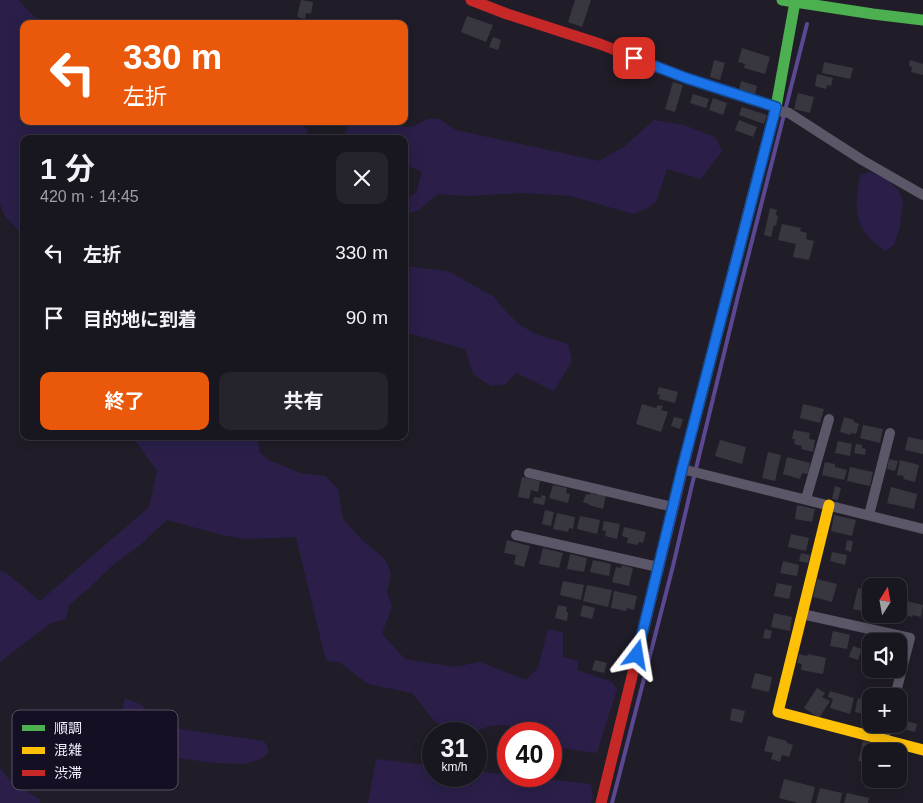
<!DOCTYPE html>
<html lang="ja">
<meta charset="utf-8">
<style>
body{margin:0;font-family:Arial,"Noto Sans JP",sans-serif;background:#25232b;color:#f1f3f6;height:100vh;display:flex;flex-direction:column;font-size:19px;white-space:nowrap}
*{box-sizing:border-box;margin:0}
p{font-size:16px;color:#9f9fa4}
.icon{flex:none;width:28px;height:28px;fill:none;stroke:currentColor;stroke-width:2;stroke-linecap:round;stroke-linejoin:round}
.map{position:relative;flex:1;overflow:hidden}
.side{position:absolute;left:20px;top:135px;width:388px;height:305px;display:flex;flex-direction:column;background:#18161e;border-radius:10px;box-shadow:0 2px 12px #0003,0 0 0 1px #36353c}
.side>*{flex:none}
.hud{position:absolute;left:20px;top:20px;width:388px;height:105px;border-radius:10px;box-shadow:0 2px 12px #0003,0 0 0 1px #36353c;background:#ea580c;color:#fff;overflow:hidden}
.needle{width:32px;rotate:11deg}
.buttons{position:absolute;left:862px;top:578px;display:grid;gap:10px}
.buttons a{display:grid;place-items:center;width:45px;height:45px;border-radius:10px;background:#18161e;box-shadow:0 2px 12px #0003,0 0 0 1px #36353c;font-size:25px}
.speed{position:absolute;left:422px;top:722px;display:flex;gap:10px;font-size:25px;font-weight:700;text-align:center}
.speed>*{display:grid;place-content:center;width:65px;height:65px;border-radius:50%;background:#18161e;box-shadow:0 2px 12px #0003,0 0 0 1px #36353c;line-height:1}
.speed small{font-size:12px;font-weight:400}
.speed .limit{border:8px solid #d22;background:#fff;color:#111}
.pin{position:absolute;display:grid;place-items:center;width:42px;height:42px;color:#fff;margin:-21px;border-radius:10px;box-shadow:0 2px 8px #0006}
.me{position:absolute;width:55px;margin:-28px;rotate:14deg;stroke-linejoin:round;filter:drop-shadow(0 0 4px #0008)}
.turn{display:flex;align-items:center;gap:18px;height:105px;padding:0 20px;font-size:22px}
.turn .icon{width:65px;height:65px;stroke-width:2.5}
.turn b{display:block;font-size:35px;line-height:42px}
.round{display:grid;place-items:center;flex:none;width:52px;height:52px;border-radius:10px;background:#25232b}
.head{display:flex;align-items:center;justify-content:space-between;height:85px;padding:0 20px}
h1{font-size:30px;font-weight:700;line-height:38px}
.primary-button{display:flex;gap:10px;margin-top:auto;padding:10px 20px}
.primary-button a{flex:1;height:58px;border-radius:10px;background:#ea580c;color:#fff;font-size:20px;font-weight:700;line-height:58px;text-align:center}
.primary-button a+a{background:#25232b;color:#f1f3f6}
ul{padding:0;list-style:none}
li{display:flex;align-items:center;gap:15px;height:65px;padding:0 20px}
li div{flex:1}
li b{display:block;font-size:19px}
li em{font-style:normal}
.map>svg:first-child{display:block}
.green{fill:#2b1f49}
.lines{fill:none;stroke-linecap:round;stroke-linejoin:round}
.stream{stroke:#5c4892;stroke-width:4}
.building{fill:#38363f}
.street{stroke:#5b5768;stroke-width:10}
.fast{stroke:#4caf50;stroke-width:11}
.slow{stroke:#ffc107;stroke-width:11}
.jam{stroke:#c62828;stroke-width:11}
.route-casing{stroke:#114b97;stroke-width:12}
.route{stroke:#1a73e8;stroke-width:9}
.key{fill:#140f23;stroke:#565265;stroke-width:1}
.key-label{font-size:14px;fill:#f1eefe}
</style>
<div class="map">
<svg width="923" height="803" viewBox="0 0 923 803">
<rect width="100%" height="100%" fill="#201d28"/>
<g class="green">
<path d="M0 0H18L35 17 51 24H24V121H290L307 128 306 139H24V237L4 215 0 204Z"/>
<path d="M428 119H439L456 130 599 161 625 146 654 120 684 125 715 137 722 151 701 179 667 169 656 202 646 209 633 214 571 196 525 193 468 196 438 194 419 210 404 215V199L416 193 422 172 404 164V139H346L345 134 349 123 412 127Z"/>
<path d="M869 172 886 178 899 191 903 201 900 227 894 245 885 251C879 246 872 241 867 235 853 219 856 194 860 175Z"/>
<path d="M404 266 448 271 494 297 508 314 519 324 535 334 568 344 572 361 554 391 516 373 506 384 491 386 473 374 465 349 404 332Z"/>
<path d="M132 436H249L258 442 260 453 269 460 300 473 325 476 338 489 343 519 362 540 385 559 391 573 387 592 392 606 382 634 405 659 454 667 480 662 526 680 538 668 548 629 563 632V657L579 661 577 670 612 682 617 689 597 753 551 747V734H519L515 729 504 725 489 726 469 734 452 731 436 723 412 693 368 684 339 662 327 661 324 653 296 537 245 539 222 535 167 520 139 546 114 564 88 589 69 605 66 619 51 623 0 662V570L9 575 40 601 149 507 157 471Z"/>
<path d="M125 698 140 704 154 717 179 729 264 741 268 748V753L261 759 244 764 215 763 124 751 119 760 114 766 109 764Z"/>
<path d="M376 759 434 766V776H476V771L509 775V776H521L591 784 593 798 591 803H368Z"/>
<path d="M0 768 11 782 41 800 40 803H0Z"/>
</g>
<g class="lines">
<path class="stream" d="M612 803 673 566 691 489 738 296 807 24"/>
</g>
<g class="building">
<path d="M301 0 313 2 311 14 306 13 305 19 297 17Z"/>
<path d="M575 0H591L582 27 568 22Z"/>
<path d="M467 16 493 25 486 42 461 32Z"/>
<path d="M493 37 501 40 498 50 489 47Z"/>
<path d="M742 48 770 57 765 74 744 68 745 64 738 62Z"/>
<path d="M714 60 725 63 720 80 710 77Z"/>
<path d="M910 60 923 64V75L911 72 912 67 909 66Z"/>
<path d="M824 62 853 68 850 79 822 73Z"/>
<path d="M817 74 833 78 831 86 827 85 826 89 815 86Z"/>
<path d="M741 81 757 86 755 94 739 90Z"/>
<path d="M673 82 683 85 675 112 665 109Z"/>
<path d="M798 93 814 97 810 113 794 109Z"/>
<path d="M693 94 709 99 706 108 690 103Z"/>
<path d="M713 98 727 103 723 115 709 110Z"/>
<path d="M742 107 767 115 764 124 739 115Z"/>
<path d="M739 120 757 127 753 137 735 130Z"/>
<path d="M770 208 777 210 776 215 778 216 776 226 774 225 771 237 764 235Z"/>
<path d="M782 224 801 228 800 231 807 233 806 239 814 241 809 260 793 257 796 244 778 240Z"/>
<path d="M659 387 678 392 675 403 659 399 660 395 657 394Z"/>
<path d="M642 404 656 408 658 405 663 406 661 410 668 412 661 432 636 424Z"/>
<path d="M803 404 824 409 820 423 800 418Z"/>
<path d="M674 417 683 419 680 429 671 426Z"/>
<path d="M844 417 854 420V422L859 424 856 434 851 433 850 435 840 432Z"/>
<path d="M863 425 883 429 880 443 860 438Z"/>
<path d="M794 430 810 433 809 439 815 440 813 452 801 449 802 446 794 444 795 439H792Z"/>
<path d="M908 437 923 440V454L905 450Z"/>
<path d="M720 440 746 447 742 464 715 456Z"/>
<path d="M838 441 852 444 850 456 835 453Z"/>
<path d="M856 444 862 445V448L866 449 865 455 854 453Z"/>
<path d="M768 452 781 455 775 481 762 478Z"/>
<path d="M787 457 810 463 808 474 802 473 800 479 783 474Z"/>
<path d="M889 459 898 461 895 471 887 469Z"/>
<path d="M900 460 919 465 915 482 903 479 904 476 897 475Z"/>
<path d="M825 462 835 464V467L847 470 844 480 822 475Z"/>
<path d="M850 467 873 472 870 486 847 481Z"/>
<path d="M522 477 540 481 538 492 531 490 529 499 518 497Z"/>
<path d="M553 485 567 488 566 493 570 494 568 503 549 498Z"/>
<path d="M835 486 841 488 838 500 832 499Z"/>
<path d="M891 487 917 494 914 509 887 503Z"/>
<path d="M590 493 597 495V493L606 495 603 509 589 505V504L583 502 586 494 589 495Z"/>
<path d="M541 495 546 496 544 505 533 503 534 497 541 498Z"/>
<path d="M797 505 815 509 812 522 795 519Z"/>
<path d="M545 510 554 512 551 526 542 524Z"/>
<path d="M557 513 575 517 573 529 569 528 568 532 553 529Z"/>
<path d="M834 515 856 520 852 536 831 531Z"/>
<path d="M580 516 600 520 597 534 577 529Z"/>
<path d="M604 521 620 524 617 539 605 536 606 531 602 530Z"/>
<path d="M624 527 646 532 643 543 639 542 638 545 627 543 628 538 622 536Z"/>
<path d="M791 534 809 538 806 551 788 547Z"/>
<path d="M507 540 530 546 524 567 514 564 516 555 504 553Z"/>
<path d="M847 540 853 541 851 552 845 550Z"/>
<path d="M543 548 563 553 559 568 539 564Z"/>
<path d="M832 552 847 555 845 565 830 561Z"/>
<path d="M801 553 810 555 808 563 799 561Z"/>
<path d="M570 554 587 558 584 572 567 569Z"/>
<path d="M593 560 611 564 609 576 590 572Z"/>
<path d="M783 561 799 565 797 576 780 573Z"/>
<path d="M622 565 633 568 629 586 612 582 616 567 621 568Z"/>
<path d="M817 579 837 584 832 602 813 597Z"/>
<path d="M563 581 584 585 581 600 560 595Z"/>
<path d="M777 583 792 586 789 599 774 596Z"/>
<path d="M587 585 612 590 608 607 583 601Z"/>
<path d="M858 588 871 591V609L862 607 861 611 853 609Z"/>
<path d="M614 591 637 596 634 610 627 608 626 611 611 608Z"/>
<path d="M903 600 923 605 921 617 913 615 912 617 900 614Z"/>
<path d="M558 605 567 607 566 612H568L567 621 555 618Z"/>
<path d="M583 605 595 608 592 619 580 616Z"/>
<path d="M774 613 792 617 790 631 771 627Z"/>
<path d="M765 629 772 631 770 639 763 638Z"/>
<path d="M833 631 850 635 847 649 830 646Z"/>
<path d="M853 646 862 649 858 660 849 657Z"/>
<path d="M799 654 807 656 808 654 826 658 823 674 801 670 802 664 797 663Z"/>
<path d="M595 660 607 663 604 673 592 670Z"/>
<path d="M755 673 772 677 769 692 751 688Z"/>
<path d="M817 688 825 693 822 697 830 701 819 718 804 708Z"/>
<path d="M830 691 854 698 850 714 830 708 833 699 828 697Z"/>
<path d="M858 698 871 701V716L855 712Z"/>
<path d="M732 708 745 711 742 723 730 720Z"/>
<path d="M899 719 917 724 915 732 895 727V724H899Z"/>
<path d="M768 736 787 741V743L793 745 789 757 782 755 780 762 771 759 773 753 764 751Z"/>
<path d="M863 741 876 744 874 751H871V764L858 761Z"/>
<path d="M784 779 815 787 811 803H798L779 798Z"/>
<path d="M820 788 842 793 840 803H816Z"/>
<path d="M847 793 869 798 868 803H844Z"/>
</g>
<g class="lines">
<g class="street">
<path d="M775 110 789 113 862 160 923 195"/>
<path d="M682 469 923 529"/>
<path d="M529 473 673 507"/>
<path d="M806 499 829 419"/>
<path d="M869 515 890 433"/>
<path d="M516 535 658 567"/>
<path d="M802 614 910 638 895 696"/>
<path d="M884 740 888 724"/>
</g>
<g class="fast">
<path d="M782 0 873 14 923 20"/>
<path d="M752 199 776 107 795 2"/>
</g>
<g class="slow">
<path d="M692 431 752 199"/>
<path d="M829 505 778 712 923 750"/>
</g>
<g class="jam">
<path d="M471 0 507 14 600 44 686 78 776 107"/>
<path d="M601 803 692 431"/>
</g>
</g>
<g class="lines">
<defs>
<path id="route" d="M634 58 686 78 776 107 682 469 637 655"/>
</defs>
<use href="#route" class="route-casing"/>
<use href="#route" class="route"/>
</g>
<rect x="12" y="710" width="166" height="80" rx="8" class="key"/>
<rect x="22" y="725" width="23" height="6" fill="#4caf50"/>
<rect x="22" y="747" width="23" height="7" fill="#ffc107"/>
<rect x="22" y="770" width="23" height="6" fill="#c62828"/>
<g class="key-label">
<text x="54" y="733">順調</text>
<text x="54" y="755">混雑</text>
<text x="54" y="778">渋滞</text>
</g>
</svg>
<div class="buttons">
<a><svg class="needle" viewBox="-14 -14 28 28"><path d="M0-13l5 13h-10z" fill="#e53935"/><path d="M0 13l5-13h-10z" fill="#9f9fa4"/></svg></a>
<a><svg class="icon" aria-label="sound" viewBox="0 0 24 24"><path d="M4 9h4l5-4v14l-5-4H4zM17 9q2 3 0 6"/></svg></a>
<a>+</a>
<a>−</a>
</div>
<div class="speed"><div>31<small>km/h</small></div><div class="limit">40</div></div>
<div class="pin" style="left:634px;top:58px;background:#d93025"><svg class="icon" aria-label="arrive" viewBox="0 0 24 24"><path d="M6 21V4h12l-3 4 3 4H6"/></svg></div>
<svg class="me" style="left:637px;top:655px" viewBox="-20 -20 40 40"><path d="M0-17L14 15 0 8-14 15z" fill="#1a73e8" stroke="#fff" stroke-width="4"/></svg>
<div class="hud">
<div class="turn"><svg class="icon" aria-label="left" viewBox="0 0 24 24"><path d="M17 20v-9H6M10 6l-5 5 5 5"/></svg><div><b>330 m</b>左折</div></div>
</div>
<section class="side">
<div class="head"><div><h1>1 分</h1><p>420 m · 14:45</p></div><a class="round"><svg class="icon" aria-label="close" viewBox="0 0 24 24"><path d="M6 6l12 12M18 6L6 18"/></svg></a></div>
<ul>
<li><svg class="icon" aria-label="left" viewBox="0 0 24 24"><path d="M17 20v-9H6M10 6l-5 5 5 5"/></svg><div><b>左折</b></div><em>330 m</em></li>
<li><svg class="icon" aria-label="arrive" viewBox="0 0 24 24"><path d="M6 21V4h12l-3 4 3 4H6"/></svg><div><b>目的地に到着</b></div><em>90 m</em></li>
</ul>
<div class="primary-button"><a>終了</a><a>共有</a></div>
</section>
</div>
